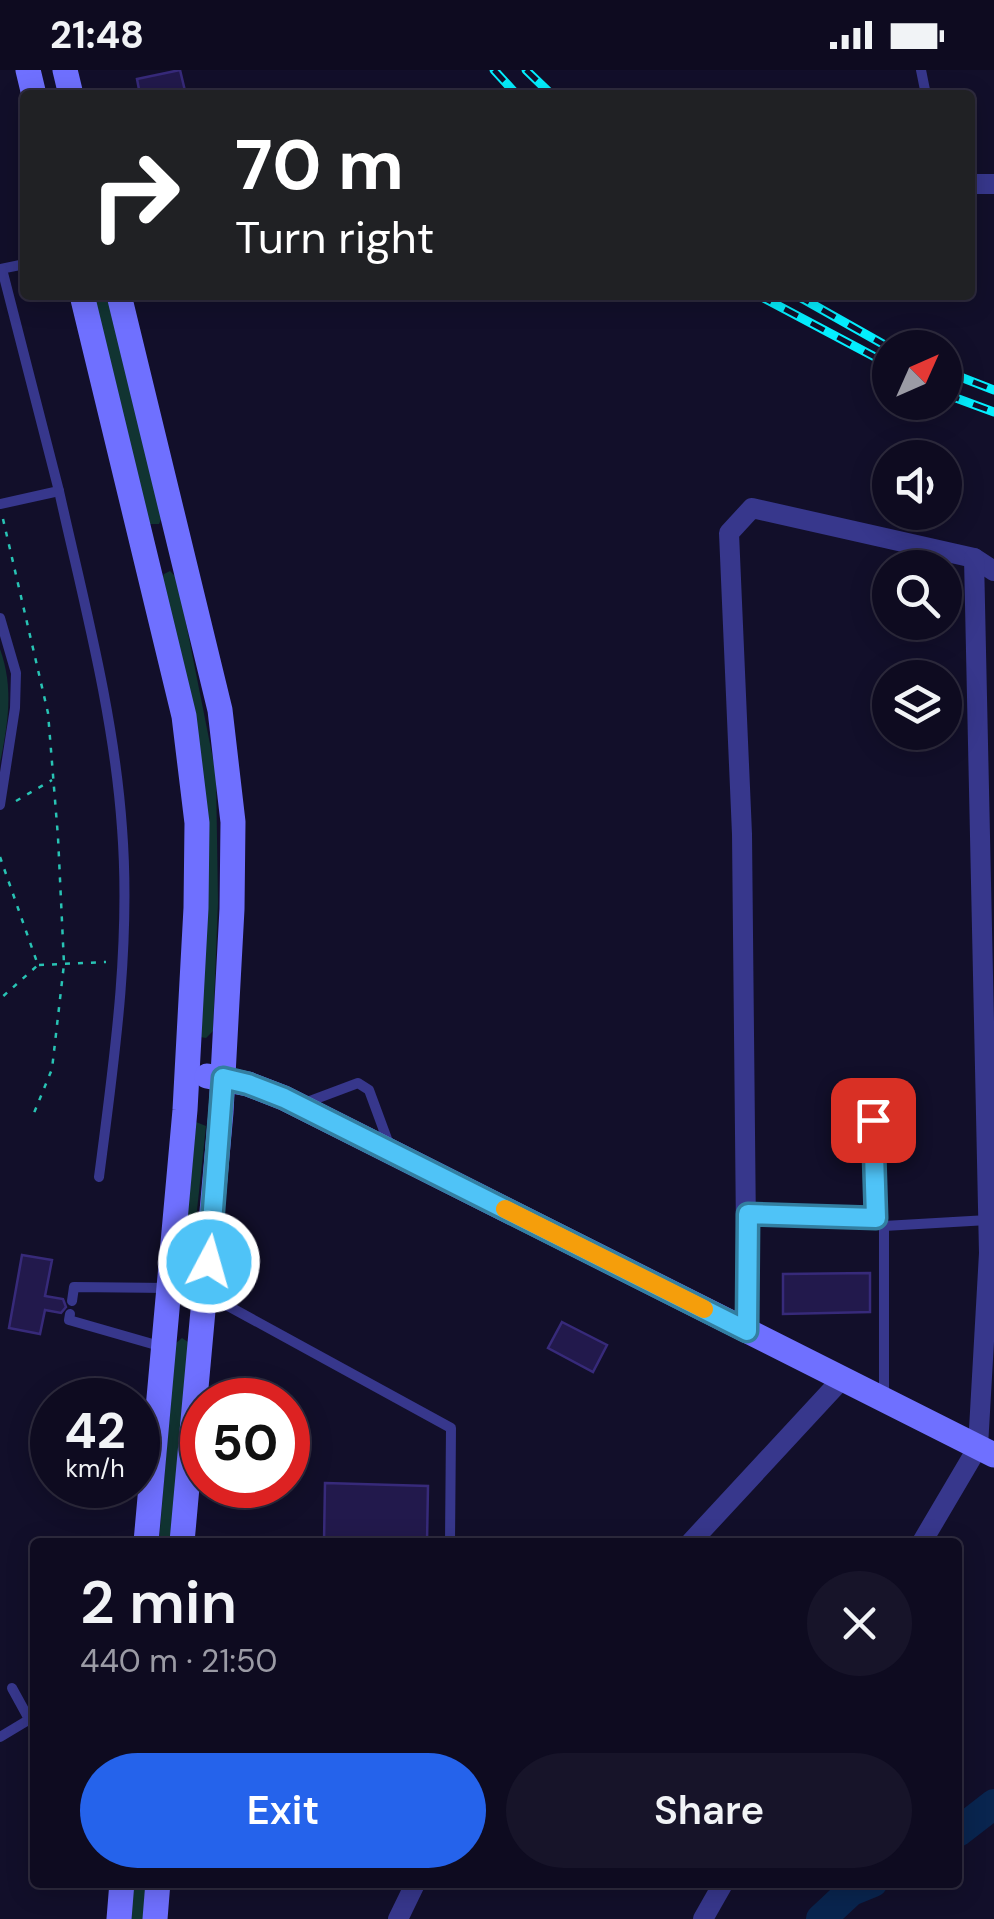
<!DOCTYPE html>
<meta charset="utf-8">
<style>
body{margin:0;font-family:"DM Sans",sans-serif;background:#171429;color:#f1f3f6;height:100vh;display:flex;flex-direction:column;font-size:38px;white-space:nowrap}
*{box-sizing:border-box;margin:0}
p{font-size:32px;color:#9b9ba5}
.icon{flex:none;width:55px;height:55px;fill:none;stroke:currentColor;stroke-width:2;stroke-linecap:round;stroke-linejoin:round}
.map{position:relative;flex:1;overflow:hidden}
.side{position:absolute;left:30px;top:1468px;width:932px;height:350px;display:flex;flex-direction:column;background:#0e0b20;border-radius:10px;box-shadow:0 5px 25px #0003,0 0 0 2px #2e2b3e}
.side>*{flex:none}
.banner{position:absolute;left:20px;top:20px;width:955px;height:210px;border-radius:10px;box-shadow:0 5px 25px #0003,0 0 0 2px #2e2b3e;background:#202124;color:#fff;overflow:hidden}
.needle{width:65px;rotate:45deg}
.fabs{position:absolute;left:872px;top:260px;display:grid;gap:20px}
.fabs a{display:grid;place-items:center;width:90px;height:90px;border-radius:50%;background:#0e0b20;box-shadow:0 5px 25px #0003,0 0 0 2px #2e2b3e;font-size:50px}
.speed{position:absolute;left:30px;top:1308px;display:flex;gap:20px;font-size:50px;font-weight:700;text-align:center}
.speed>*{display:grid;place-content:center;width:130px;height:130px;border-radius:50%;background:#0e0b20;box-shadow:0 5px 25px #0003,0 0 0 2px #2e2b3e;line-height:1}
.speed small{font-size:25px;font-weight:400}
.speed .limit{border:15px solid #d22;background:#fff;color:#111}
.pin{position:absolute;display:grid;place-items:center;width:85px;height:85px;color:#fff;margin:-42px;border-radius:20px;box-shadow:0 5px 15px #0006}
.me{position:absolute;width:110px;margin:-55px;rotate:6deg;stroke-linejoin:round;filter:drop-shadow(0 0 8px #0008)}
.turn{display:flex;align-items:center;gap:35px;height:210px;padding:0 50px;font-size:45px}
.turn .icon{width:130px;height:130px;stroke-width:2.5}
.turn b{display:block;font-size:70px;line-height:85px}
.round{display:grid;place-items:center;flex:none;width:105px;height:105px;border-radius:52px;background:#171429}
.head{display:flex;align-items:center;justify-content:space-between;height:170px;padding:0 50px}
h1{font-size:60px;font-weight:600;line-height:75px}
.primary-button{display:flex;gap:20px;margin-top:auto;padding:20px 50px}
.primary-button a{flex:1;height:115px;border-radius:60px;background:#2563eb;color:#fff;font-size:40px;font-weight:600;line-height:115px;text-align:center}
.primary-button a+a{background:#171429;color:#f1f3f6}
.status{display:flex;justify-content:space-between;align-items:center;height:70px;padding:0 50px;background:#0e0b20;direction:ltr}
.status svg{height:28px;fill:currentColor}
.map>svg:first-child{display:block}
.green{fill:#113432}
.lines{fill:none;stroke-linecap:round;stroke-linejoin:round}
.river{stroke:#09254f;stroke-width:30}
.building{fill:#22194c;stroke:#372a7a;stroke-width:2.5}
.path{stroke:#28c3b4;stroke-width:2.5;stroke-dasharray:5 8;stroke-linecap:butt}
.lane{stroke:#37378c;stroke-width:10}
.street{stroke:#37378c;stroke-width:20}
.secondary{stroke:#6f70ff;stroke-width:25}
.rail-casing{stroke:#04efff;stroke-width:9}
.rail{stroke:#120f2a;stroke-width:5;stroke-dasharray:15;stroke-linecap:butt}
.route-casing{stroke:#337fa1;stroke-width:25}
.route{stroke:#4fc3f7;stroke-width:18}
.slow{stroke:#f59e0b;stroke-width:18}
</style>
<div class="status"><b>21:48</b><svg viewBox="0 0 49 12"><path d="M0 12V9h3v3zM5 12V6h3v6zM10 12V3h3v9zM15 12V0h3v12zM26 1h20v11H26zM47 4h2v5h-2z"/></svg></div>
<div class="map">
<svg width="994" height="1849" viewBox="0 0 994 1849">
<rect width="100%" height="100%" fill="#120f2a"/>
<g class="green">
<path d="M93 225H108L162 447 159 454H149Z"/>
<path d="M170 501 177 508 216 704 218 832 213 961 206 968 200 967 203 834 162 509 164 504Z"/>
<path d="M0 579C14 618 8 653 0 693Z"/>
<path d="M196 1052 206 1056 195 1159 189 1164 186 1161Z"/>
<path d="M182 1268 188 1272 174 1472H159L175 1274Z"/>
<path d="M132 1813H146L143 1849H130Z"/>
</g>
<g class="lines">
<g class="river">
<path d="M958 1762 994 1734"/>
<path d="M821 1849 851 1821 873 1812"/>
</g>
</g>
<g class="building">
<path d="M180 0 186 25H140L137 9Z"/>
<path d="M22 1185 52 1190 45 1226 63 1229 66 1237 61 1243 45 1240 40 1264 9 1258Z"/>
<path d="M870 1203V1242L783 1244V1204Z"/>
<path d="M562 1252 607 1275 593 1302 548 1278Z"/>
<path d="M325 1413 428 1416 427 1472H324Z"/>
</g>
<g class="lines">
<g class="path">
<path d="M3 449 48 643 58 767 64 894 52 999 34 1043"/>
<path d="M16 731 52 710"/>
<path d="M0 787 38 895 0 929"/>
<path d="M39 895 106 892"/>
</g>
<g class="lane">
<path d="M921 0 926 25"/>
<path d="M0 199 25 194"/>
<path d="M59 421C84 533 114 644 122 758 131 875 114 992 99 1107"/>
<path d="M0 434 59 421 2 199"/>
<path d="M0 548 16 603 15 638 0 735"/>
<path d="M302 1034 358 1013 369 1020 390 1077"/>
<path d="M873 1050 876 1148"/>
<path d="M748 1144 876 1148 884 1156"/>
<path d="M205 1229 230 1237 451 1358 450 1472"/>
<path d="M72 1231 74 1217 169 1218"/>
<path d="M70 1244 69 1250 163 1277"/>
<path d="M884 1325V1156L988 1150"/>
<path d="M12 1618 29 1649"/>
<path d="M0 1667 35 1646"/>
</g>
<g class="street">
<path d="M970 114H994"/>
<path d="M747 1261 742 764 729 463 752 438 974 488 994 501"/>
<path d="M691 1472 842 1309"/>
<path d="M922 1472 978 1377 989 1183 974 488"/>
<path d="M398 1849 416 1812"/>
<path d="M703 1849 724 1812"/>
</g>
<g class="secondary">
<path d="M28 0 34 25"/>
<path d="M65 0 71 25"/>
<path d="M82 225 184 646 197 753 196 838 185 1040 146 1472"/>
<path d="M119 225 220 640 233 752 232 839 221 1042 182 1472"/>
<path d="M207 1006 248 1014 284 1028 994 1385"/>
<path d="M119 1849 122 1812"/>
<path d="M155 1849 158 1812"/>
</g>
<defs>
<g id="rail">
<path d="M494 0 517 25"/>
<path d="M526 0 552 25"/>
<path d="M758 225 890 295"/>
<path d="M796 225 890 278"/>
<path d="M945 301 994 320"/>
<path d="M945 324 994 342"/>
</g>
</defs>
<use href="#rail" class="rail-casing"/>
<use href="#rail" class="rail"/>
</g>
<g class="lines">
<defs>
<path id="route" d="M209 1192 223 1008 248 1014 284 1028 747 1261 748 1144 876 1148 873 1050"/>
</defs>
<use href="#route" class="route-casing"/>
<use href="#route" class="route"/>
<path class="slow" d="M505 1139 704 1239"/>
</g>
</svg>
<div class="fabs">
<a><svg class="needle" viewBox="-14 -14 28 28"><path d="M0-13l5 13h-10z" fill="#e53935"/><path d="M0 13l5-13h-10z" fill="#9b9ba5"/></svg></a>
<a><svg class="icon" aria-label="sound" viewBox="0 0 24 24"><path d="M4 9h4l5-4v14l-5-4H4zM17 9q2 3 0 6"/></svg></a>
<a><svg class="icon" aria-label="search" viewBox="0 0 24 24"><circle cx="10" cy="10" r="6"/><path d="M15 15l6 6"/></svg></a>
<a><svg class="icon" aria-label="layers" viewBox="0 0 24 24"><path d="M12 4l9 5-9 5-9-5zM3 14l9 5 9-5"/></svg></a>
</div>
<div class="speed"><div>42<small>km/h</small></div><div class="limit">50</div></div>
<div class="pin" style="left:873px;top:1050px;background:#d93025"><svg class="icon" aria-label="arrive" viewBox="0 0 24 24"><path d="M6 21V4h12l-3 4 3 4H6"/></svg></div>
<svg class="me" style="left:209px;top:1192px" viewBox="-20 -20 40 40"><circle r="17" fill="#4fc3f7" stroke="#fff" stroke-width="3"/><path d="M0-11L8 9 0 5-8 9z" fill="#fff"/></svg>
<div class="banner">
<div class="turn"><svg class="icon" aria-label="right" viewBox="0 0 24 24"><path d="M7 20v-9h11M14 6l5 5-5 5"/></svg><div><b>70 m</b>Turn right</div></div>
</div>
<section class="side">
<div class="head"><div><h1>2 min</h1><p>440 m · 21:50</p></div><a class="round"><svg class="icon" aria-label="close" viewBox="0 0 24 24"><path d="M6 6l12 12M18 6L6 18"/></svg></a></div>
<div class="primary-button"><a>Exit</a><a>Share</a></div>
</section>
</div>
